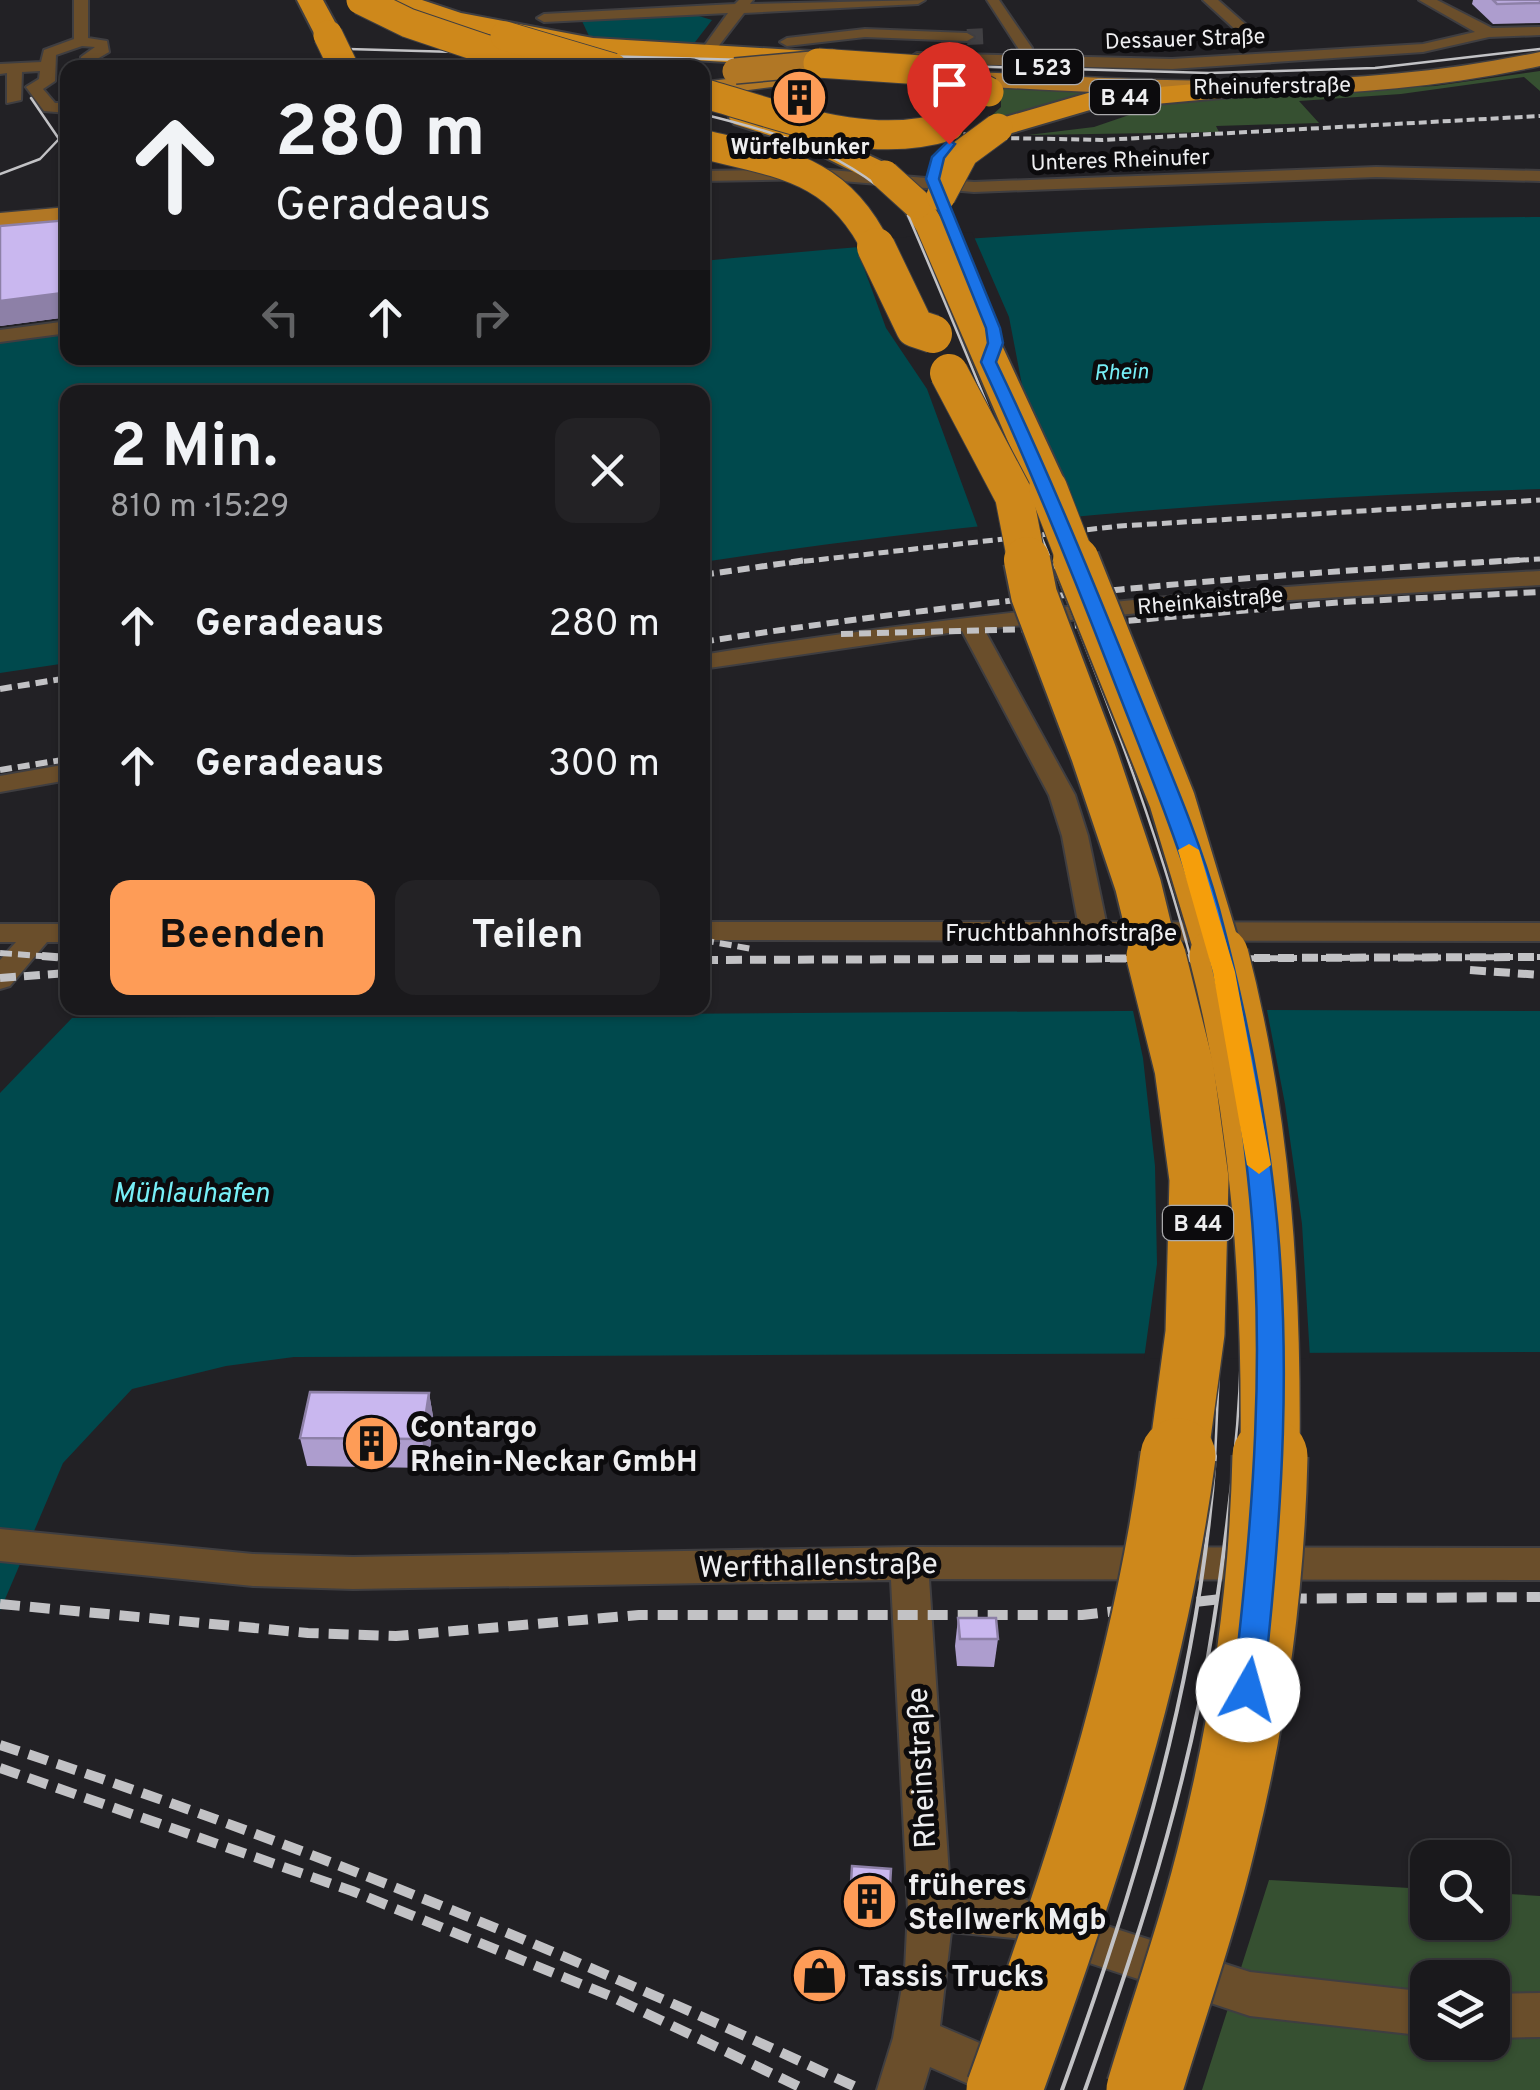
<!DOCTYPE html>
<html lang="de">
<meta charset="utf-8">
<style>
body{margin:0;font-family:Overpass,sans-serif;background:#232225;color:#f1f3f6;height:100vh;display:flex;flex-direction:column;font-size:38px;white-space:nowrap}
*{box-sizing:border-box;margin:0}
p{font-size:32px;color:#9fa0a3}
.icon{flex:none;width:55px;height:55px;fill:none;stroke:currentColor;stroke-width:2;stroke-linecap:round;stroke-linejoin:round}
.map{position:relative;flex:1;overflow:hidden}
.sheet{position:absolute;left:60px;top:385px;width:650px;height:630px;display:flex;flex-direction:column;background:#1a191c;border-radius:20px;box-shadow:0 2px 8px #0004,0 0 0 2px #38383b}
.sheet>*{flex:none}
.top-card{position:absolute;left:60px;top:60px;width:650px;height:305px;border-radius:20px;box-shadow:0 2px 8px #0004,0 0 0 2px #38383b;background:#1a191c;color:#f1f3f6;overflow:hidden}
.tools{position:absolute;left:1410px;top:1840px;display:grid;gap:20px}
.tools a{display:grid;place-items:center;width:100px;height:100px;border-radius:20px;background:#1a191c;box-shadow:0 2px 8px #0004,0 0 0 2px #38383b;font-size:50px}
.pin{position:absolute;display:grid;place-items:center;width:85px;height:85px;color:#fff;margin:-102px -42px;border-radius:50% 50% 50% 0;rotate:-45deg;box-shadow:0 0 10px #0007}
.pin .icon{rotate:45deg}
.me{position:absolute;width:110px;margin:-55px;rotate:7deg;stroke-linejoin:round;filter:drop-shadow(0 0 8px #0008)}
.turn{display:flex;align-items:center;gap:35px;height:210px;padding:0 50px;font-size:45px}
.turn .icon{width:130px;height:130px;stroke-width:2.5}
.turn b{display:block;font-size:70px;line-height:85px}
.lanes{display:flex;align-items:center;height:95px;padding:0 50px;background:#0003;justify-content:center;gap:50px;direction:ltr}
.lanes .off{opacity:.35}
.round{display:grid;place-items:center;flex:none;width:105px;height:105px;border-radius:20px;background:#232225}
.overview{display:flex;align-items:center;justify-content:space-between;height:170px;padding:0 50px}
h1{font-size:60px;font-weight:700;line-height:75px}
.action{display:flex;gap:20px;margin-top:auto;padding:20px 50px}
.action a{flex:1;height:115px;border-radius:20px;background:#fe9c57;color:#111;font-size:40px;font-weight:700;line-height:115px;text-align:center}
.action a+a{background:#232225;color:#f1f3f6}
ul{padding:0;list-style:none}
li{display:flex;align-items:center;gap:30px;height:140px;padding:0 50px}
li div{flex:1}
li b{display:block;font-size:38px}
li em{font-style:normal}
.map>svg:first-child{display:block}
.green{fill:#365031;fill-rule:evenodd}
.water{fill:#00494d}
.pier{fill:#222125}
.lines{fill:none;stroke-linecap:round;stroke-linejoin:round}
.street-tunnel{stroke:#414043;stroke-width:16;stroke-dasharray:16 8;stroke-linecap:butt}
.street-casing{stroke:#3f3e41;stroke-width:4}
.primary-casing{stroke:#3f3e41;stroke-width:3}
.highway-casing{stroke:#3f3e41;stroke-width:4}
.street{fill:#6a4e2b;fill-rule:evenodd}
.primary{fill:#b17725;fill-rule:evenodd}
.highway{fill:#ce881b;fill-rule:evenodd}
.tram-far1{stroke:#c2c2c5;stroke-width:2.5}
.tram{stroke:#c2c2c5;stroke-width:4}
.rail-far4{stroke:#c2c2c5;stroke-width:4;stroke-dasharray:8 4;stroke-linecap:butt}
.rail-far3{stroke:#c2c2c5;stroke-width:5;stroke-dasharray:10 5;stroke-linecap:butt}
.rail-far2{stroke:#c2c2c5;stroke-width:6;stroke-dasharray:12 6;stroke-linecap:butt}
.rail-far1{stroke:#c2c2c5;stroke-width:8;stroke-dasharray:16 8;stroke-linecap:butt}
.rail{stroke:#c2c2c5;stroke-width:10;stroke-dasharray:20 10;stroke-linecap:butt}
.primary-bridge-casing{stroke:#3f3e41;stroke-width:28;stroke-linecap:butt}
.highway-bridge-far4-casing{stroke:#3f3e41;stroke-width:31;stroke-linecap:butt}
.highway-bridge-far3-casing{stroke:#3f3e41;stroke-width:40;stroke-linecap:butt}
.highway-bridge-far2-casing{stroke:#3f3e41;stroke-width:50;stroke-linecap:butt}
.highway-bridge-far1-casing{stroke:#3f3e41;stroke-width:62;stroke-linecap:butt}
.highway-bridge-casing{stroke:#3f3e41;stroke-width:79;stroke-linecap:butt}
.primary-bridge{stroke:#b17725;stroke-width:25}
.highway-bridge-far4{stroke:#ce881b;stroke-width:29}
.highway-bridge-far3{stroke:#ce881b;stroke-width:38}
.highway-bridge-far2{stroke:#ce881b;stroke-width:46}
.highway-bridge-far1{stroke:#ce881b;stroke-width:59}
.highway-bridge{stroke:#ce881b;stroke-width:75}
.wall{fill:#ad9dce}
.shaded-wall{fill:#8d80a7}
.building{fill:#c9b7ef;stroke:#8d80a7;stroke-width:2.5}
.route{fill:#1a73e8;stroke:#114b97;stroke-width:2.5}
.slow{fill:#f59e0b}
.labels{text-anchor:middle;stroke-width:10;stroke-linejoin:round;paint-order:stroke}
.far-street-label{font-size:22px;fill:#eeeef0;stroke:#0c0b0d}
.shield{fill:#0c0b0d;stroke:#aaaaac;stroke-width:2.5}
.shield-label{font-size:22px;font-weight:bold;fill:#eeeef0}
.far-poi-label{font-size:22px;font-weight:bold;fill:#eeeef0;stroke:#0c0b0d}
.far-water-label{font-size:22px;font-style:italic;fill:#76eff7;stroke:#0c0b0d}
.street-label{font-size:25px;fill:#eeeef0;stroke:#0c0b0d}
.water-label{font-size:28px;font-style:italic;fill:#76eff7;stroke:#0c0b0d}
.near-poi-label{font-size:30px;font-weight:bold;fill:#eeeef0;stroke:#0c0b0d;text-anchor:start}
.near-street-label{font-size:30px;fill:#eeeef0;stroke:#0c0b0d}
</style>
<div class="map">
<svg width="1540" height="2090" viewBox="0 0 1540 2090">
<rect width="100%" height="100%" fill="#222125"/>
<g class="green">
<path d="M1540 71V91L1524 77 1401 94 1299 101 1319 123 1216 126 1219 132 1028 135 1094 127 1176 99 1435 86Z"/>
<path d="M986 83 1139 88 987 120 1001 107V100Z"/>
<path d="M1269 1880 1427 1889 1428 1922H1492L1493 1893 1540 1896V2090H1202ZM1428 1978H1492V2042H1428Z"/>
</g>
<g class="water">
<path d="M692 14 712 20 692 46 595 49 582 21Z"/>
<path d="M1540 217V489C1261 497 979 520 703 562L702 392H68L67 663 0 673V340L67 331 68 358H702L703 261C981 234 1260 219 1540 217Z"/>
<path d="M1259 1010 1540 1011V1352L294 1357 226 1366 132 1389 63 1463 0 1611V1093L72 1018Z"/>
</g>
<g class="pier">
<path d="M972 232 1009 317 1022 385 1082 524 980 533 927 389 886 328 854 241Z"/>
<path d="M1266 1005 1285 1104 1302 1224 1310 1358 1144 1359 1157 1264 1155 1166 1143 1058 1132 1006Z"/>
</g>
<g class="lines">
<path class="street-tunnel" d="M967 37 988 36"/>
<defs>
<g id="street">
<path d="M74 0H88V38L107 41 109 52 97 59V68H81V57L95 47 82 46 56 55 55 81 43 89 55 103H68V113L44 111 26 87 39 79 40 71 22 72 21 100 7 103V73L0 74V64L41 62 44 50 74 39Z"/>
<path d="M739 0H753L750 4 925 0 918 4 744 13 714 52 709 53 702 49 728 13 544 22 537 18 544 14 735 4Z"/>
<path d="M987 0H999L1032 48 1030 51H1020Z"/>
<path d="M1203 0H1218L1260 37V43H1250Z"/>
<path d="M1419 0H1437L1492 28 1540 27V35L1489 37 1423 52 1172 69 917 63 909 58 917 53 1172 59 1423 44 1475 32Z"/>
<path d="M865 29 967 33 974 37 967 41 865 37 787 46 780 42 787 38Z"/>
<path d="M1376 167 1540 171V181L1376 177 974 192 818 179 702 181V171L818 169 974 182Z"/>
<path d="M68 321V333L0 342V330Z"/>
<path d="M1540 571V585L1225 604 984 629 1075 795 1088 836 1106 922 1540 923V941L702 940V922H1078L1062 836 1049 795 962 631 702 669V655C980 610 1259 585 1540 571Z"/>
<path d="M68 764V780L0 792V776Z"/>
<path d="M0 924H68V942H47L10 986 0 989V960L16 942H0Z"/>
<path d="M0 1529 253 1554 353 1557 909 1547 1540 1548V1580L929 1579 950 1890 1014 1896 1250 1972 1428 1992V2036L1250 2016 1014 1938 951 1932 940 2026 1026 2063 1033 2079 1028 2090H982L930 2067 923 2090H877L893 2038 905 1970 908 1909 891 1580 353 1589 253 1586 0 1561Z"/>
<path d="M1540 1993V2037L1492 2038V1994Z"/>
</g>
<g id="primary">
<path d="M1540 52V66C1331 111 1142 94 931 84L919 77 931 70C1141 79 1331 96 1540 52Z"/>
<path d="M809 69 818 71 821 76 818 81 702 96V82Z"/>
<path d="M68 207V223L0 229V213Z"/>
</g>
<g id="highway">
<path d="M297 0H323L342 35 338 41H318Z"/>
<path d="M383 0H422L461 13 593 38 827 52 841 60 827 68 593 54 456 28 387 6Z"/>
<path d="M1255 79 1265 82 1269 88 1265 94 1090 110 998 137 988 134 983 128 988 122 1088 93Z"/>
<path d="M744 109 822 133 896 168 900 175 896 182H874L800 145 734 124 729 118 734 112Z"/>
<path d="M917 194 928 197 949 231 1068 488 1062 496 1048 500 1034 496 1028 488 917 231 901 204 906 197Z"/>
</g>
</defs>
<use href="#street" class="street-casing"/>
<use href="#primary" class="primary-casing"/>
<use href="#highway" class="highway-casing"/>
<use href="#street" class="street"/>
<use href="#primary" class="primary"/>
<use href="#highway" class="highway"/>
<g class="tram-far1">
<path d="M348 49 1209 73 1375 68 1540 49"/>
<path d="M702 114C780 133 851 153 907 213 957 329 1004 446 1052 563 1172 860 1269 1132 1234 1459"/>
<path d="M0 174 40 159 59 139 31 98"/>
<path d="M1215 1459 1224 1255"/>
</g>
<g class="tram">
<path d="M1062 2090C1136 1886 1200 1675 1215 1456"/>
<path d="M1085 2090C1130 1963 1172 1836 1199 1704 1216 1622 1226 1540 1235 1456"/>
</g>
<path class="rail-far4" d="M820 121 1004 138 1103 140 1540 116"/>
<g class="rail-far3">
<path d="M789 563 1120 526 1540 500"/>
<path d="M1474 563 1540 559"/>
</g>
<g class="rail-far2">
<path d="M702 575 807 560"/>
<path d="M841 634 1034 629 1343 602 1540 592"/>
<path d="M702 642C973 599 1246 575 1520 560"/>
<path d="M0 689 68 678"/>
<path d="M0 770 68 759"/>
<path d="M702 940 752 949"/>
<path d="M0 953 68 958"/>
<path d="M1105 959 1540 957"/>
</g>
<g class="rail-far1">
<path d="M42 956 68 958"/>
<path d="M702 960 1540 957"/>
<path d="M1470 970 1540 975"/>
<path d="M0 978 68 973"/>
</g>
<g class="rail">
<path d="M0 1604 308 1633 396 1636 639 1615H1082L1221 1599 1540 1597"/>
<path d="M0 1745C296 1841 581 1958 862 2090"/>
<path d="M0 1768 352 1891 610 1996 806 2090"/>
</g>
<defs>
<path id="primary-bridge" d="M735 71 834 62"/>
<g id="highway-bridge-far4">
<path d="M361 0 408 23 541 68"/>
<path d="M328 35 344 68"/>
<path d="M505 36 613 68"/>
<path d="M818 63 951 72 989 92"/>
<path d="M702 93C782 115 866 152 949 126"/>
<path d="M702 144C782 164 838 168 877 249"/>
<path d="M885 175 917 204"/>
<path d="M941 196 964 153 998 128"/>
</g>
<g id="highway-bridge-far3">
<path d="M876 247 915 328 933 334"/>
<path d="M949 373 1014 496 1027 563"/>
<path d="M1048 488 1077 563"/>
</g>
<g id="highway-bridge-far2">
<path d="M1027 560 1034 595 1094 754 1138 885 1156 959"/>
<path d="M1076 560 1172 800 1220 959"/>
</g>
<g id="highway-bridge-far1">
<path d="M1156 956 1184 1068 1199 1179 1195 1333 1178 1459"/>
<path d="M1219 956C1262 1122 1272 1288 1270 1459"/>
</g>
<g id="highway-bridge">
<path d="M1004 2090C1079 1883 1149 1675 1178 1456"/>
<path d="M1144 2090C1169 2007 1198 1926 1218 1842 1249 1718 1267 1584 1270 1456"/>
</g>
</defs>
<use href="#primary-bridge" class="primary-bridge-casing"/>
<use href="#highway-bridge-far4" class="highway-bridge-far4-casing"/>
<use href="#highway-bridge-far3" class="highway-bridge-far3-casing"/>
<use href="#highway-bridge-far2" class="highway-bridge-far2-casing"/>
<use href="#highway-bridge-far1" class="highway-bridge-far1-casing"/>
<use href="#highway-bridge" class="highway-bridge-casing"/>
<use href="#primary-bridge" class="primary-bridge"/>
<use href="#highway-bridge-far4" class="highway-bridge-far4"/>
<use href="#highway-bridge-far3" class="highway-bridge-far3"/>
<use href="#highway-bridge-far2" class="highway-bridge-far2"/>
<use href="#highway-bridge-far1" class="highway-bridge-far1"/>
<use href="#highway-bridge" class="highway-bridge"/>
</g>
<g class="wall">
<path d="M1473 0H1540V23L1493 24 1472 4Z"/>
<path d="M68 220V317L0 326Z"/>
<path d="M429 1393 434 1422 427 1468 307 1466 300 1438Z"/>
<path d="M958 1618 998 1639 994 1667 957 1666 955 1646Z"/>
<path d="M852 1866 891 1869 888 1920 849 1917Z"/>
</g>
<g class="shaded-wall">
<path d="M62 293 68 317 0 326V301Z"/>
<path d="M429 1393 434 1422 427 1468 422 1439Z"/>
</g>
<g class="building">
<path d="M1493 0H1540V3L1497 4Z"/>
<path d="M68 220V298L62 293 0 301V226Z"/>
<path d="M310 1392 429 1393 422 1439 300 1438Z"/>
<path d="M958 1618H996L998 1639H960Z"/>
<path d="M852 1866 891 1869 889 1903 850 1900Z"/>
</g>
<path class="route" d="M949 140 955 144 944 158 939 179 1000 328 1003 343 996 362C1044 462 1086 564 1128 668 1159 747 1196 826 1219 909 1242 996 1261 1087 1272 1176 1294 1347 1282 1520 1263 1690L1259 1700 1248 1704 1237 1700 1233 1690C1253 1520 1267 1349 1248 1177 1239 1090 1221 987 1196 903 1171 823 1139 746 1109 668 1069 564 1028 463 981 362L988 343 986 328 926 179 932 157Z"/>
<path class="slow" d="M1189 844 1199 850 1235 972 1271 1165 1259 1174 1247 1165 1213 972 1178 850Z"/>
<defs>
<symbol id="building-disc" viewBox="-11 -11 22 22"><circle r="9.5" fill="#fe9c57" stroke="#0c0b0d"/><path d="M-4-6H4V6H1V3H-1V6H-4ZM-2.5-4.3h1.7v1.8h-1.7ZM.8-4.3h1.7v1.8H.8ZM-2.5-1h1.7V.8h-1.7ZM.8-1h1.7V.8H.8Z" fill="#111"/></symbol>
<symbol id="shop-disc" viewBox="-11 -11 22 22"><circle r="9.5" fill="#fe9c57" stroke="#0c0b0d"/><path d="M-5-2.5h2.3a2.7 3.5 0 0 1 5.4 0H5L5.5 6h-11ZM-1.5-2.5h3a1.5 2.3 0 0 0-3 0Z" fill="#111"/></symbol>
</defs>
<g fill-rule="evenodd">
<use href="#building-disc" x="768" y="66" width="63" height="63"/>
<use href="#building-disc" x="340" y="1412" width="63" height="63"/>
<use href="#building-disc" x="838" y="1870" width="63" height="63"/>
<use href="#shop-disc" x="788" y="1944" width="63" height="63"/>
</g>
<g class="labels">
<g class="far-street-label">
<text transform="translate(1185 38) rotate(-2)" y="8">Dessauer Straße</text>
<text transform="translate(1272 85) rotate(-1)" y="8">Rheinuferstraße</text>
<text transform="translate(1120 159) rotate(-2)" y="8">Unteres Rheinufer</text>
<text transform="translate(1210 600) rotate(-5)" y="8">Rheinkaistraße</text>
</g>
<g class="shield">
<rect x="1003" y="50" width="80" height="34" rx="8"/>
<rect x="1090" y="80" width="70" height="34" rx="8"/>
<rect x="1163" y="1206" width="70" height="34" rx="8"/>
</g>
<g class="shield-label">
<text x="1043" y="75">L 523</text>
<text x="1125" y="105">B 44</text>
<text x="1198" y="1231">B 44</text>
</g>
<g class="far-poi-label">
<text x="800" y="154">Würfelbunker</text>
</g>
<g class="far-water-label">
<text transform="translate(1121 371) rotate(-2)" y="8">Rhein</text>
</g>
<g class="street-label">
<text x="1061" y="941">Fruchtbahnhofstraße</text>
</g>
<g class="water-label">
<text x="191" y="1202">Mühlauhafen</text>
</g>
<g class="near-poi-label">
<text x="410" y="1437">Contargo<tspan x="410" dy="34">Rhein-Neckar GmbH</tspan></text>
<text x="908" y="1895">früheres<tspan x="908" dy="34">Stellwerk Mgb</tspan></text>
<text x="858" y="1986">Tassis Trucks</text>
</g>
<g class="near-street-label">
<text transform="translate(818 1565) rotate(-1)" y="10">Werfthallenstraße</text>
<text transform="translate(921 1768) rotate(-93)" y="10">Rheinstraße</text>
</g>
</g>
</svg>
<div class="tools">
<a><svg class="icon" aria-label="search" viewBox="0 0 24 24"><circle cx="10" cy="10" r="6"/><path d="M15 15l6 6"/></svg></a>
<a><svg class="icon" aria-label="layers" viewBox="0 0 24 24"><path d="M12 4l9 5-9 5-9-5zM3 14l9 5 9-5"/></svg></a>
</div>
<div class="pin" style="left:949px;top:144px;background:#d93025"><svg class="icon" aria-label="arrive" viewBox="0 0 24 24"><path d="M6 21V4h12l-3 4 3 4H6"/></svg></div>
<svg class="me" style="left:1248px;top:1690px" viewBox="-20 -20 40 40"><circle r="19" fill="#fff"/><path d="M0-13L10 11 0 6-10 11z" fill="#1a73e8"/></svg>
<div class="top-card">
<div class="turn"><svg class="icon" aria-label="ahead" viewBox="0 0 24 24"><path d="M12 20V5M6 11l6-6 6 6"/></svg><div><b>280 m</b>Geradeaus</div></div>
<div class="lanes"><svg class="icon off" aria-label="left" viewBox="0 0 24 24"><path d="M17 20v-9H6M10 6l-5 5 5 5"/></svg><svg class="icon" aria-label="ahead" viewBox="0 0 24 24"><path d="M12 20V5M6 11l6-6 6 6"/></svg><svg class="icon off" aria-label="right" viewBox="0 0 24 24"><path d="M7 20v-9h11M14 6l5 5-5 5"/></svg></div>
</div>
<section class="sheet">
<div class="overview"><div><h1>2 Min.</h1><p>810 m · 15:29</p></div><a class="round"><svg class="icon" aria-label="close" viewBox="0 0 24 24"><path d="M6 6l12 12M18 6L6 18"/></svg></a></div>
<ul>
<li><svg class="icon" aria-label="ahead" viewBox="0 0 24 24"><path d="M12 20V5M6 11l6-6 6 6"/></svg><div><b>Geradeaus</b></div><em>280 m</em></li>
<li><svg class="icon" aria-label="ahead" viewBox="0 0 24 24"><path d="M12 20V5M6 11l6-6 6 6"/></svg><div><b>Geradeaus</b></div><em>300 m</em></li>
</ul>
<div class="action"><a>Beenden</a><a>Teilen</a></div>
</section>
</div>
